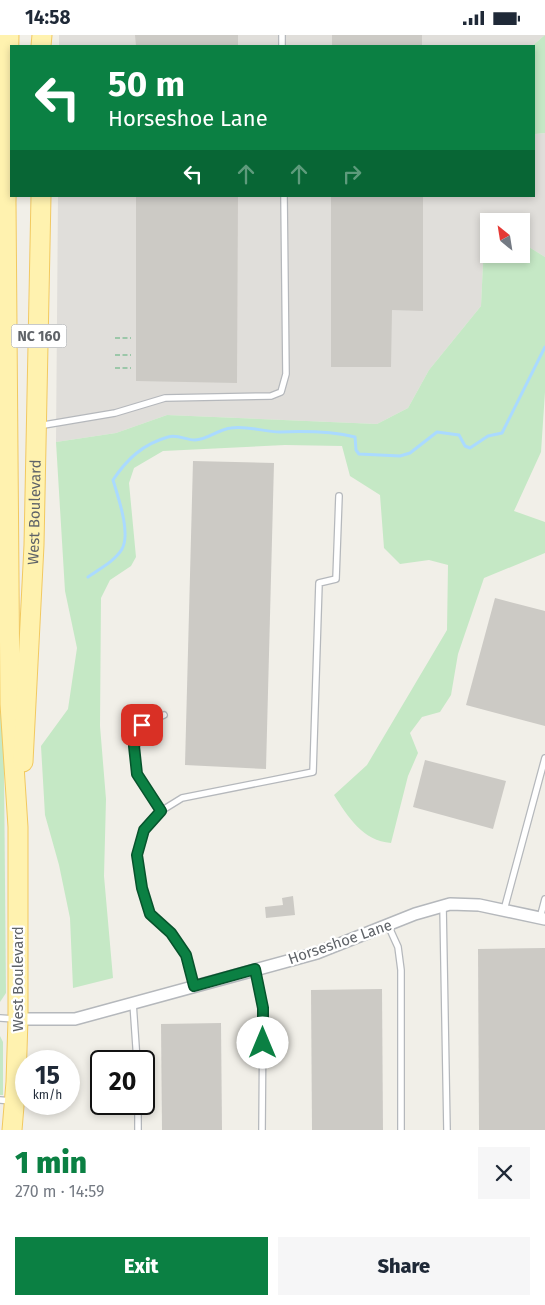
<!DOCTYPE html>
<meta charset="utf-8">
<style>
body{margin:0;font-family:"Fira Sans",sans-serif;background:#f6f6f7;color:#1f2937;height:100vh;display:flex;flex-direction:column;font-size:19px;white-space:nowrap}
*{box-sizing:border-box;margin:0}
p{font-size:16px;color:#747a83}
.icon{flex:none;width:28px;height:28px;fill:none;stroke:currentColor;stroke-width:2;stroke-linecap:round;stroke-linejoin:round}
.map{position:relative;height:1095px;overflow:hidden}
.side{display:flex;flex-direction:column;background:#fff;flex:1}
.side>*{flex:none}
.banner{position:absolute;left:10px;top:10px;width:525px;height:152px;border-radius:0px;box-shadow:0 2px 8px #0003;background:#0b8043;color:#fff;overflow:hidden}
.needle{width:32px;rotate:330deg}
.fabs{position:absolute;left:480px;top:178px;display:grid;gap:10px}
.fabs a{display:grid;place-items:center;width:50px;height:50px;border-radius:0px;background:#fff;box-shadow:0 2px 8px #0003;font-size:25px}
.speed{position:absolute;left:15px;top:1015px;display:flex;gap:10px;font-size:25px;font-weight:700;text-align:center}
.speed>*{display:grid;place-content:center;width:65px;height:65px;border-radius:50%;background:#fff;box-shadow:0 2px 8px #0003;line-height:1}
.speed small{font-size:12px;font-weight:400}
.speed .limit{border:2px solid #111;border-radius:8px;background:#fff;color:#111}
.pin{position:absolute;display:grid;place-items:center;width:42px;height:42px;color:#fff;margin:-21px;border-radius:10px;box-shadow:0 2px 8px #0006}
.me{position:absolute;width:55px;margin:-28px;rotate:0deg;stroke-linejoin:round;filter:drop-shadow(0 0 4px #0008)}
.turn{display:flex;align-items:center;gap:18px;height:105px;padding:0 15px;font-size:22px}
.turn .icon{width:65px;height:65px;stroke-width:2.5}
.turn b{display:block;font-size:35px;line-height:42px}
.lanes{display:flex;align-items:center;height:48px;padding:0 15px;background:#0003;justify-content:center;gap:25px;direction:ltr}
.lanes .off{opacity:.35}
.round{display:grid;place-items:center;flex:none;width:52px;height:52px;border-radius:0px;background:#f6f6f7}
.overview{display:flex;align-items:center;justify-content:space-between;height:85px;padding:0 15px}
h1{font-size:30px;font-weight:800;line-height:38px;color:#0b8043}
.cta{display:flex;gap:10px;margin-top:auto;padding:10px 15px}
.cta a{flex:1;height:58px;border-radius:0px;background:#0b8043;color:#fff;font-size:20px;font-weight:800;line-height:58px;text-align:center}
.cta a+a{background:#f6f6f7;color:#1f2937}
.status{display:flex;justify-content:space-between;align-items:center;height:35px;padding:0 25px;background:#fff;direction:ltr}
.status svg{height:14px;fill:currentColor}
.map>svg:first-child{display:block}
.industrial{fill:#e0deda}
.green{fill:#c5e8c5}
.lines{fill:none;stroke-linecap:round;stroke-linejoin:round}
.stream{stroke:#aadaff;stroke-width:3}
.building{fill:#cccac5}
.lane-casing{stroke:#b5b8bc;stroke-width:8}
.street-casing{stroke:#b5b8bc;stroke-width:14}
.primary-casing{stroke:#f2c960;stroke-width:21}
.path{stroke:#9cc7a9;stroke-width:2;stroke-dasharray:5 2.5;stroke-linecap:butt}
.lane{stroke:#fff;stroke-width:5.5}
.street{stroke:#fff;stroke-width:11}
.primary{stroke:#fff2af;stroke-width:19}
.route-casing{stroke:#07532c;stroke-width:12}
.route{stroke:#0b8043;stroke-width:9}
.labels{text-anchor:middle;stroke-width:4.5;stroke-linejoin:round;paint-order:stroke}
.shield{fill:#fff;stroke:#8f9295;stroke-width:1}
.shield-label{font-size:14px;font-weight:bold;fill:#5f6368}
.street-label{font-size:15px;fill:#5f6368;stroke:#fff}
</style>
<div class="status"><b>14:58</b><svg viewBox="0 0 49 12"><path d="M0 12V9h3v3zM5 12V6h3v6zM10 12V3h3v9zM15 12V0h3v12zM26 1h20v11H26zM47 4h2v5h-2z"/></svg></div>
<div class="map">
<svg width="545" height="1095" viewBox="0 0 545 1095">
<rect width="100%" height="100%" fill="#f1efe8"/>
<g class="industrial">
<path d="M59 0H545L532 11H59Z"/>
<path d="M534 96 535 99 545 98V222L521 207V186H489V219H500L483 228 481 271 429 335 408 373 377 389 167 380 116 398 56 407 58 161H534Z"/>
</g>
<g class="green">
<path d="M545 0V98L535 99 534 11H532Z"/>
<path d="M521 207 545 222V357L541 417 514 476 545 487V518L484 543 458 619 451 660 440 677 422 682 410 698 418 718 408 741 391 808C363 806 348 782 334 760L367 730 447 595 448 530 429 525 400 529 384 513 380 460 350 441 342 411 285 410 163 416 134 433 129 448 136 522 131 531 110 545 101 563 100 691 106 764 104 841 113 943 73 953 70 883 59 830 45 780 41 711 68 674 77 613 65 556 56 407 116 398 167 380 377 389 408 373 429 335 481 271 483 228 500 219H521Z"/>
<path d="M0 616 3 625 6 958 0 967Z"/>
<path d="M0 1001 3 1007V1060H0Z"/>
</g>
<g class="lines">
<path class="stream" d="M88 542C99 534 115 526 122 514 131 498 118 462 113 445 127 424 143 409 168 402 177 399 186 405 195 405 207 405 219 394 231 393 246 390 264 397 280 397 305 396 330 396 355 402L356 415 359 419 400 421 410 418 437 397 459 400 465 411 470 413 488 401 502 398 545 312"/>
</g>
<g class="building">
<path d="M135 0H238V11H136Z"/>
<rect x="332" y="0" width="90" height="11"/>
<path d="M136 161H238L237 348 136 346Z"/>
<path d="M331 161H423V276L392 275 391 332H331Z"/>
<path d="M193 426 274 428 266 734 185 730Z"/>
<path d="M495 563 545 576V691L466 670Z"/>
<path d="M425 725 506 746 493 794 413 772Z"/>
<path d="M293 861 295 880 266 883 265 872 283 870 282 863Z"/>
<path d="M545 913V1095H479L478 914Z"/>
<path d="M382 954 383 1095H312L311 955Z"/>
<path d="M221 988 222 1095H162L161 989Z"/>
</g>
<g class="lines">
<defs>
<g id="lane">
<path d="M282 0V11"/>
<path d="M38 391 115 378 165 363 271 361 281 357 286 339 284 161"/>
<path d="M161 776 137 739 133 711 142 689 164 680"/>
<path d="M443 871 447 1095"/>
<path d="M504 875 545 723"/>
<path d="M540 883 545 864"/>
<path d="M388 890 398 912 401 935V1095"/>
<path d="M255 934 263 973 262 1095"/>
<path d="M194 951 186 920 171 898 150 879 142 853 137 820 144 795 161 776 182 763 313 737 319 548 336 544 339 461"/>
<path d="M133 968 137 1026"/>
<path d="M0 983 15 984"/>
<path d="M0 1065 12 1066"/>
<path d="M138 1069V1095"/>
</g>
<path id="street" d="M18 984H75L317 918 415 879 450 869 479 870 545 884"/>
<g id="primary">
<path d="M9 0 6 167 10 669 18 792V984L16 1047 12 1095"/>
<path d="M41 11 42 0"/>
<path id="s1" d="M23 727 34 510 41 161"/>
</g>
</defs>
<use href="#lane" class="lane-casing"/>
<use href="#street" class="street-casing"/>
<use href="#primary" class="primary-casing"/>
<g class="path">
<path d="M115 303H131"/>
<path d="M115 320H131"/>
<path d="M115 333H131"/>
</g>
<use href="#lane" class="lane"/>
<use href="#street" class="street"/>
<use href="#primary" class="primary"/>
</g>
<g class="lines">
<defs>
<path id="route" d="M142 690 134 711 137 739 161 776 144 795 137 820 142 853 150 879 171 898 186 920 194 951 255 934 263 973V1008"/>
</defs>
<use href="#route" class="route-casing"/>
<use href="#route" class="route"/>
</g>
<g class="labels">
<rect class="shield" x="11.5" y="289.5" width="55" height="23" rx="4"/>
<g class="shield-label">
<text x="39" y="306">NC 160</text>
</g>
<g class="street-label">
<text dy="5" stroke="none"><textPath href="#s1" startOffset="250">West Boulevard</textPath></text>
<text transform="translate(340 907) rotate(-19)" y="5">Horseshoe Lane</text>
<text transform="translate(18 944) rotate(-90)" y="5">West Boulevard</text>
</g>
</g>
</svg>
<div class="fabs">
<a><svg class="needle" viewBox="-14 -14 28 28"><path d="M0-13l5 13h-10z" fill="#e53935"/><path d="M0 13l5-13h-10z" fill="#747a83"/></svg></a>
</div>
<div class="speed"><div>15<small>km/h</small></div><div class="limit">20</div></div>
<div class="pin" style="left:142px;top:690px;background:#d93025"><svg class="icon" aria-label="arrive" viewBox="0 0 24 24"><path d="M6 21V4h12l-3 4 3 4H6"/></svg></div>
<svg class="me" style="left:263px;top:1008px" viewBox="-20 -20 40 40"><circle r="19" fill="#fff"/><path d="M0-13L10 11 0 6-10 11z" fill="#0b8043"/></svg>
<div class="banner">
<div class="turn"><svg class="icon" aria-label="left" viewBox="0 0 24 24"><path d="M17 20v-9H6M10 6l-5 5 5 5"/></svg><div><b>50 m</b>Horseshoe Lane</div></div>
<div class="lanes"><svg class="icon" aria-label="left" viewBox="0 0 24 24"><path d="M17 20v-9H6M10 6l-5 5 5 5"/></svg><svg class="icon off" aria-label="ahead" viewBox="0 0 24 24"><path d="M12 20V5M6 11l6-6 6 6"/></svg><svg class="icon off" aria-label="ahead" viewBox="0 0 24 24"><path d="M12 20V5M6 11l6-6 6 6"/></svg><svg class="icon off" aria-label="right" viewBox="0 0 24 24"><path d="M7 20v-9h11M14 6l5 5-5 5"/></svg></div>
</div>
</div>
<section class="side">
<div class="overview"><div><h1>1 min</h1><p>270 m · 14:59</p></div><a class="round"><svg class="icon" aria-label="close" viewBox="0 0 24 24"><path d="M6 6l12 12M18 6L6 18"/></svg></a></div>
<div class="cta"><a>Exit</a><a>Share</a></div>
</section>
